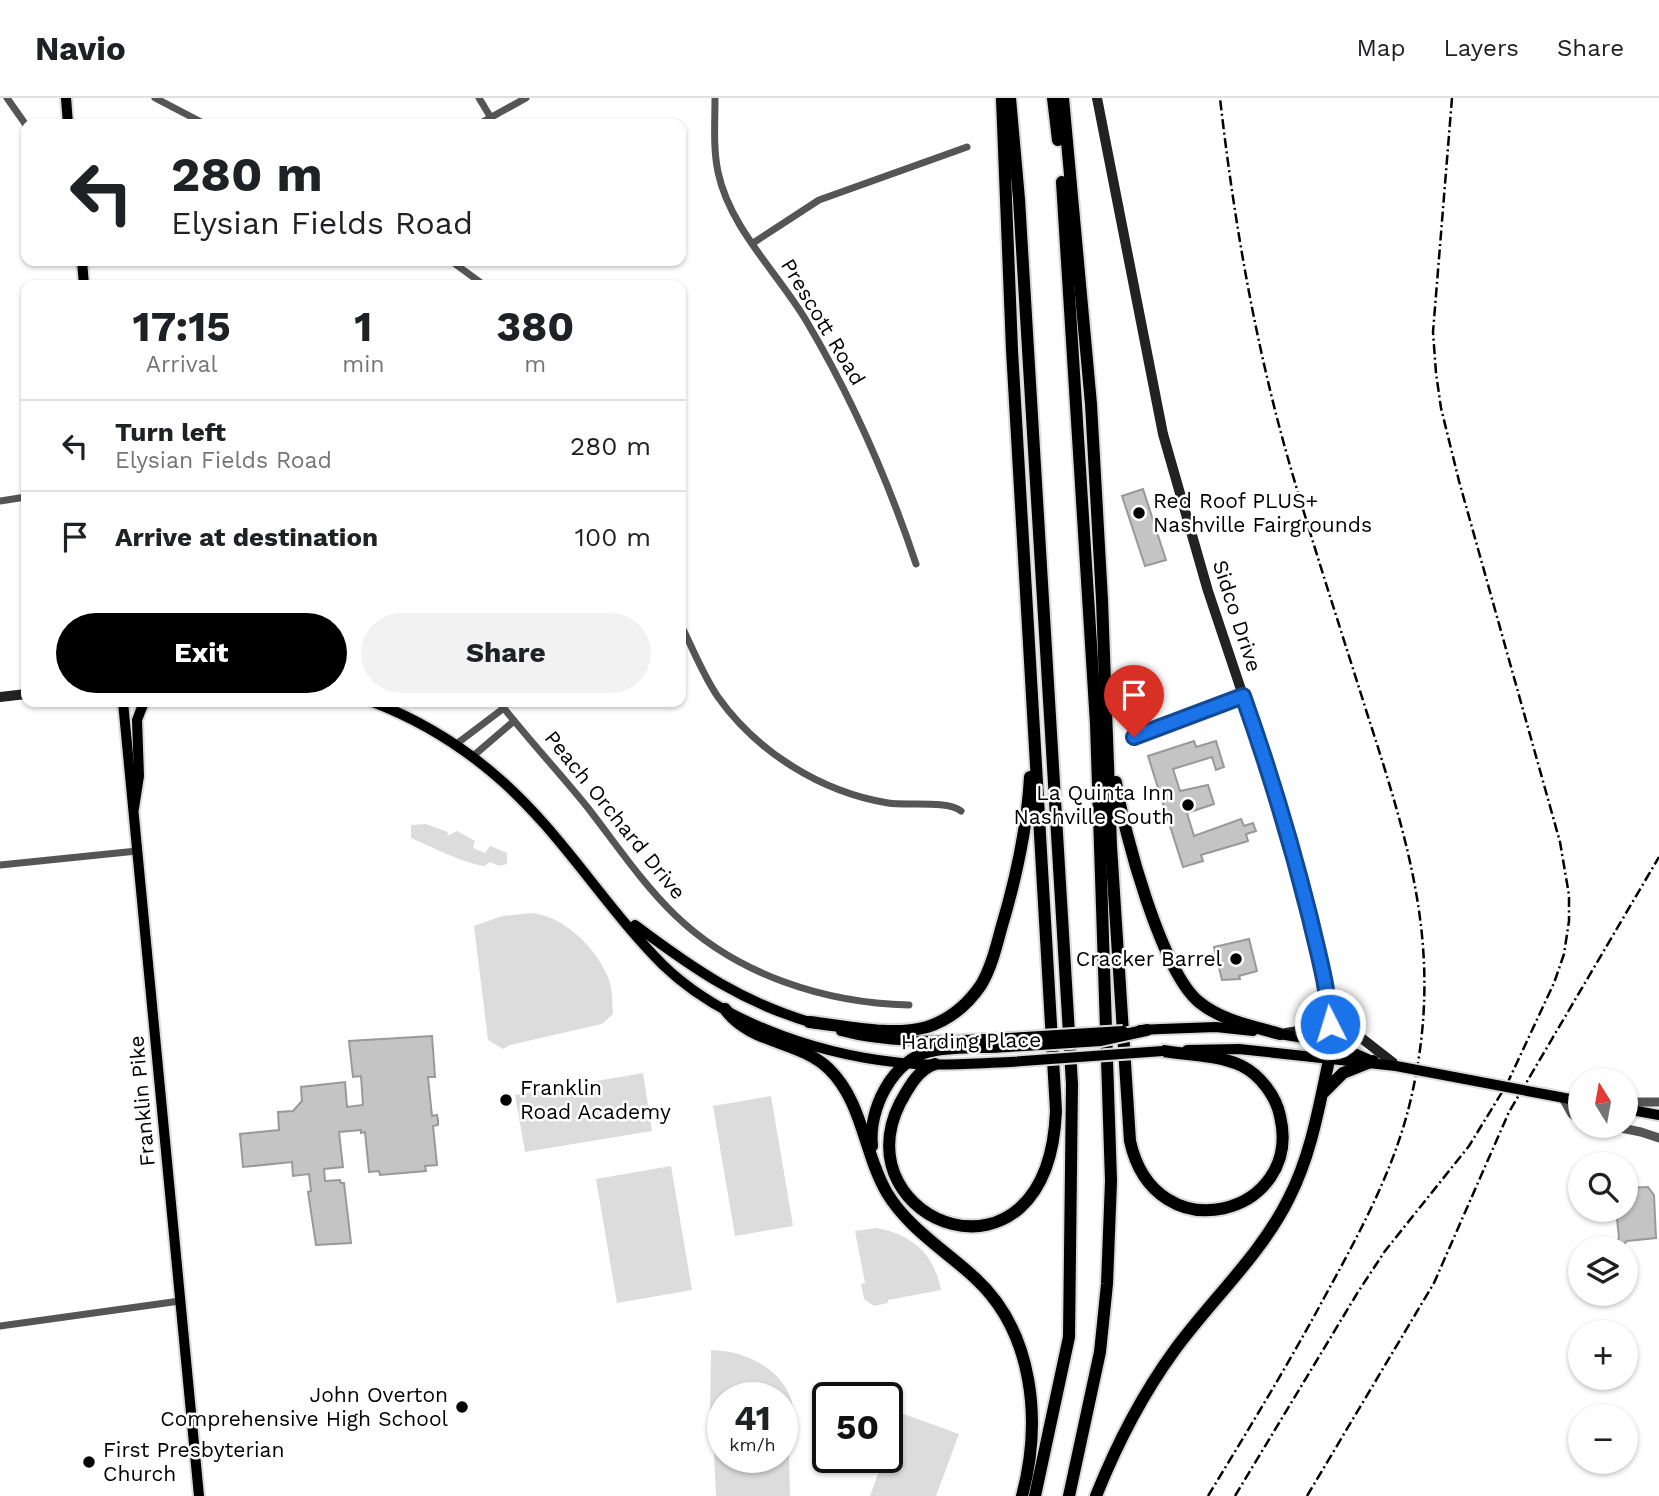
<!DOCTYPE html>
<meta charset="utf-8">
<style>
body{margin:0;font-family:"Work Sans",sans-serif;background:#f2f2f2;color:#202124;height:100vh;display:flex;flex-direction:column;font-size:26px;white-space:nowrap}
*{box-sizing:border-box;margin:0}
p{font-size:23px;color:#757577}
.icon{flex:none;width:38px;height:38px;fill:none;stroke:currentColor;stroke-width:2;stroke-linecap:round;stroke-linejoin:round}
.map{position:relative;flex:1;overflow:hidden}
.side{position:absolute;left:21px;top:182px;width:665px;height:427px;display:flex;flex-direction:column;background:#fff;border-radius:14px;box-shadow:0 2px 5px #0004}
.side>*{flex:none}
.hud{position:absolute;left:21px;top:21px;width:665px;height:147px;border-radius:14px;box-shadow:0 2px 5px #0004;background:#fff;color:#202124;overflow:hidden}
.needle{width:46px;rotate:349deg}
.tools{position:absolute;left:1568px;top:970px;display:grid;gap:14px}
.tools a{display:grid;place-items:center;width:70px;height:70px;border-radius:50%;background:#fff;box-shadow:0 2px 5px #0004;font-size:35px}
.speed{position:absolute;left:707px;top:1284px;display:flex;gap:14px;font-size:35px;font-weight:700;text-align:center}
.speed>*{display:grid;place-content:center;width:91px;height:91px;border-radius:50%;background:#fff;box-shadow:0 2px 5px #0004;line-height:1}
.speed small{font-size:18px;font-weight:400}
.speed .limit{border:4px solid #111;border-radius:10px;background:#fff;color:#111}
.pin{position:absolute;display:grid;place-items:center;width:60px;height:60px;color:#fff;margin:-72px -30px;border-radius:50% 50% 50% 0;rotate:-45deg;box-shadow:0 0 7px #0007}
.pin .icon{rotate:45deg}
.me{position:absolute;width:77px;margin:-38px;rotate:355deg;stroke-linejoin:round;filter:drop-shadow(0 0 5px #0008)}
.turn{display:flex;align-items:center;gap:24px;height:147px;padding:0 35px;font-size:32px}
.turn .icon{width:91px;height:91px;stroke-width:2.5}
.turn b{display:block;font-size:49px;line-height:60px}
.eta{display:flex;justify-content:space-evenly;align-items:center;height:119px;text-align:center}
.eta b{font-size:42px;font-weight:700;line-height:49px}
.action{display:flex;gap:14px;margin-top:auto;padding:14px 35px}
.action a{flex:1;height:80px;border-radius:42px;background:#000;color:#fff;font-size:28px;font-weight:700;line-height:80px;text-align:center}
.action a+a{background:#f2f2f2;color:#202124}
ul{padding:0;list-style:none}
li{display:flex;align-items:center;gap:21px;height:91px;padding:0 35px;border-top:2px solid #e0e0e0}
li div{flex:1}
li b{display:block;font-size:26px}
li em{font-style:normal}
header{display:flex;align-items:center;gap:42px;box-sizing:border-box;height:98px;padding:0 35px;background:#fff;border-bottom:2px solid #e0e0e0}
header strong{font-size:33px}
nav{display:flex;gap:38px;margin-inline-start:auto;font-size:24px}
.map>svg:first-child{display:block}
.green{fill:#dcdcdc}
.building{fill:#c4c4c4;stroke:#999;stroke-width:2}
.lines{fill:none;stroke-linecap:round;stroke-linejoin:round}
.primary-casing{stroke:#dbdbdb;stroke-width:14}
.trunk-casing{stroke:#dbdbdb;stroke-width:14}
.motorway-casing{stroke:#dbdbdb;stroke-width:16}
.minor{stroke:#555;stroke-width:7}
.tertiary{stroke:#555;stroke-width:9}
.secondary{stroke:#222;stroke-width:10}
.primary{stroke:#000;stroke-width:10}
.trunk{stroke:#000;stroke-width:10}
.motorway{stroke:#000;stroke-width:12}
.rail{stroke:#000;stroke-width:2.5;stroke-dasharray:10 3.5 2 3.5;stroke-linecap:butt}
.primary-bridge-casing{stroke:#dbdbdb;stroke-width:14;stroke-linecap:butt}
.motorway-bridge-casing{stroke:#dbdbdb;stroke-width:16;stroke-linecap:butt}
.primary-bridge{stroke:#000;stroke-width:10}
.motorway-bridge{stroke:#000;stroke-width:12}
.route-casing{stroke:#114b97;stroke-width:18}
.route{stroke:#1a73e8;stroke-width:12}
.poi-dot{fill:#000;stroke:#fff;stroke-width:2.5}
.labels{text-anchor:middle;stroke-width:5;stroke-linejoin:round;paint-order:stroke}
.street-label{font-size:21px;fill:#000;stroke:#fff}
.poi-label{font-size:21px;fill:#000;stroke:#fff;text-anchor:start}
</style>
<header>
<strong>Navio</strong>
<nav><a>Map</a><a>Layers</a><a>Share</a></nav>
</header>
<div class="map">
<svg width="1659" height="1398" viewBox="0 0 1659 1398">
<rect width="100%" height="100%" fill="#fff"/>
<g class="green">
<path d="M426 726 448 734 447 738 457 733 475 743 473 750 485 755 490 748 507 755V766L499 768 490 764 484 768C459 764 435 750 411 740V727Z"/>
<path d="M532 815C563 818 595 849 607 877 613 889 612 903 613 916L602 926 510 947 503 951 488 942 474 828 502 818Z"/>
<path d="M643 975 652 1033 525 1054 515 997Z"/>
<path d="M771 998 793 1128 735 1138 713 1008Z"/>
<path d="M671 1068 692 1192 617 1205 596 1081Z"/>
<path d="M877 1130C913 1137 934 1156 941 1192L888 1202V1205L874 1208 864 1201 861 1186 865 1185 855 1133Z"/>
<path d="M711 1252C762 1253 809 1290 790 1344H782V1300H723V1335L713 1329V1320H710Z"/>
<path d="M901 1315 959 1336 936 1398H870L884 1360H887V1351Z"/>
<path d="M782 1354H789L790 1398H716L714 1356H723V1360H782Z"/>
</g>
<g class="building">
<path d="M1143 391 1166 462 1145 468 1122 398Z"/>
<path d="M1194 643 1196 649 1216 643 1224 669 1216 672 1212 659 1173 671 1180 693 1208 687 1214 706 1187 715 1194 738 1241 721 1244 728 1253 725 1256 733 1246 736 1248 743 1201 757 1203 763 1183 769 1148 658Z"/>
<path d="M1249 841 1257 873 1239 878 1240 881 1222 882 1214 849Z"/>
<path d="M432 938 435 979H428L432 1018 437 1017 438 1022V1027L433 1028 437 1067 425 1068 426 1073 380 1077 379 1073 369 1074 365 1034 361 1035V1032L339 1034 343 1069 324 1071 325 1083 340 1082 341 1085H344L351 1145 316 1147 308 1094 311 1093 309 1076 293 1078 292 1064 243 1069 240 1036 279 1032 278 1014 293 1013 302 1003 301 989 345 984 347 1009 363 1007 361 978 353 979 349 943Z"/>
<path d="M1648 1089 1654 1097 1656 1140 1627 1143 1620 1150 1615 1145 1619 1140 1616 1111H1626L1627 1090Z"/>
</g>
<g class="lines">
<defs>
<g id="primary">
<path d="M66 0 68 26"/>
<path d="M82 163 84 187"/>
<path d="M123 604 199 1398"/>
<path d="M373 604C417 621 459 646 495 677 560 732 603 807 663 867 726 928 830 960 915 966 947 968 979 965 1010 964"/>
<path d="M635 827C695 872 743 905 816 926"/>
<path d="M1161 931 1216 929 1253 933"/>
<path d="M841 933C896 948 952 942 1008 940"/>
<path d="M1273 935 1329 944 1368 961"/>
<path d="M1187 952 1239 951 1396 968"/>
<path d="M1554 998 1580 1003"/>
<path d="M1626 1011 1659 1017"/>
</g>
<path id="trunk" d="M134 710 139 678 137 622 144 604"/>
<g id="motorway">
<path d="M1010 0 1019 101 1072 986 1069 1239 1035 1398"/>
<path d="M1053 0 1058 42"/>
<path d="M1063 0 1091 306 1102 502 1111 748 1130 1043C1155 1157 1304 1117 1280 1018 1276 998 1260 977 1242 968 1219 957 1188 957 1163 953"/>
<path d="M1062 84 1096 626 1111 1083 1107 1186 1100 1254 1069 1398"/>
<path d="M1116 684C1123 733 1162 874 1199 904 1222 923 1253 928 1280 936"/>
<path d="M725 911C750 946 799 942 829 971 863 1004 864 1056 887 1095 908 1130 946 1153 975 1180 1034 1234 1042 1324 1022 1398"/>
<path d="M809 924C847 928 890 939 927 929 949 922 968 906 981 887 991 870 996 850 1001 831 1016 781 1027 731 1030 679"/>
<path d="M935 966C918 971 908 991 900 1005 840 1124 1048 1206 1056 1013L1012 252 1002 1"/>
<path d="M1324 994 1343 975 1373 963"/>
<path d="M872 1048C868 1012 892 962 931 953 956 948 983 950 1008 948"/>
<path d="M1096 1398C1116 1348 1142 1297 1174 1253 1211 1202 1261 1157 1289 1100 1311 1057 1319 1009 1329 962"/>
</g>
</defs>
<use href="#primary" class="primary-casing"/>
<use href="#trunk" class="trunk-casing"/>
<use href="#motorway" class="motorway-casing"/>
<g class="minor">
<path d="M7 0 26 27"/>
<path d="M155 0 205 26"/>
<path d="M479 0 491 20"/>
<path d="M715 0C715 25 713 50 718 74 730 131 779 176 807 224 853 302 888 382 916 466"/>
<path d="M479 26 526 0"/>
<path d="M753 145 819 102 967 49"/>
<path d="M451 163 484 187"/>
<path d="M0 403 26 399"/>
<path d="M681 527C693 551 703 577 718 599 757 654 821 694 888 705 907 708 947 702 961 713"/>
<path d="M499 604C527 640 559 674 588 710 616 746 642 785 675 817 737 877 825 905 909 907"/>
<path d="M1134 639 1243 598"/>
<path d="M455 647 504 610"/>
<path d="M472 659 514 623"/>
<path d="M0 767 137 753"/>
<path d="M0 1228 180 1203"/>
</g>
<g class="tertiary">
<path d="M1563 1000 1572 1016 1580 1022"/>
<path d="M1626 1004H1659"/>
<path d="M1606 1027 1641 1034 1659 1040"/>
</g>
<g class="secondary">
<path d="M1097 0 1163 336 1208 493 1283 717 1328 895 1329 962"/>
<path d="M0 599 26 596"/>
<path d="M1330 899 1351 932 1396 967"/>
<path d="M1286 935C1309 932 1321 925 1326 901"/>
</g>
<use href="#primary" class="primary"/>
<use href="#trunk" class="trunk"/>
<use href="#motorway" class="motorway"/>
<g class="rail">
<path d="M1208 1398C1248 1332 1288 1267 1324 1200 1360 1134 1396 1069 1412 996 1444 853 1409 746 1366 612 1340 529 1313 447 1289 364 1255 245 1234 123 1220 0"/>
<path d="M1235 1398 1358 1194 1385 1153 1469 1048 1507 986 1554 885 1564 856 1569 823V797L1560 744 1459 383 1441 310 1436 275 1433 234 1452 0"/>
<path d="M1307 1398 1434 1185 1509 1014 1659 759"/>
</g>
<defs>
<g id="primary-bridge">
<path d="M1140 932 1161 931"/>
<path d="M1008 940 1123 933"/>
<path d="M1010 964 1163 953"/>
<path d="M1396 968 1554 998"/>
</g>
<path id="motorway-bridge" d="M1008 948 1101 942 1147 932"/>
</defs>
<use href="#primary-bridge" class="primary-bridge-casing"/>
<use href="#motorway-bridge" class="motorway-bridge-casing"/>
<use href="#primary-bridge" class="primary-bridge"/>
<use href="#motorway-bridge" class="motorway-bridge"/>
</g>
<g class="lines">
<defs>
<path id="route" d="M1134 639 1243 598C1269 671 1291 744 1310 820 1318 855 1328 889 1330 926"/>
</defs>
<use href="#route" class="route-casing"/>
<use href="#route" class="route"/>
</g>
<g class="poi-dot">
<circle cx="1139" cy="415" r="7"/>
<circle cx="1188" cy="707" r="7"/>
<circle cx="1236" cy="861" r="7"/>
<circle cx="506" cy="1002" r="7"/>
<circle cx="462" cy="1309" r="7"/>
<circle cx="89" cy="1364" r="7"/>
</g>
<g class="labels">
<g class="street-label">
<text transform="translate(823 224) rotate(59)" y="7">Prescott Road</text>
<text transform="translate(1237 518) rotate(72)" y="7">Sidco Drive</text>
<text transform="translate(615 717) rotate(51)" y="7">Peach Orchard Drive</text>
<text transform="translate(971 943) rotate(-1)" y="7">Harding Place</text>
<text transform="translate(142 1003) rotate(-95)" y="7">Franklin Pike</text>
</g>
<g class="poi-label">
<text x="1153" y="410">Red Roof PLUS+<tspan x="1153" dy="24">Nashville Fairgrounds</tspan></text>
<text x="1174" y="702" text-anchor="end">La Quinta Inn<tspan x="1174" dy="24">Nashville South</tspan></text>
<text x="1222" y="868" text-anchor="end">Cracker Barrel</text>
<text x="520" y="997">Franklin<tspan x="520" dy="24">Road Academy</tspan></text>
<text x="448" y="1304" text-anchor="end">John Overton<tspan x="448" dy="24">Comprehensive High School</tspan></text>
<text x="103" y="1359">First Presbyterian<tspan x="103" dy="24">Church</tspan></text>
</g>
</g>
</svg>
<div class="tools">
<a><svg class="needle" viewBox="-14 -14 28 28"><path d="M0-13l5 13h-10z" fill="#e53935"/><path d="M0 13l5-13h-10z" fill="#757577"/></svg></a>
<a><svg class="icon" aria-label="search" viewBox="0 0 24 24"><circle cx="10" cy="10" r="6"/><path d="M15 15l6 6"/></svg></a>
<a><svg class="icon" aria-label="layers" viewBox="0 0 24 24"><path d="M12 4l9 5-9 5-9-5zM3 14l9 5 9-5"/></svg></a>
<a>+</a>
<a>−</a>
</div>
<div class="speed"><div>41<small>km/h</small></div><div class="limit">50</div></div>
<div class="pin" style="left:1134px;top:639px;background:#d93025"><svg class="icon" aria-label="arrive" viewBox="0 0 24 24"><path d="M6 21V4h12l-3 4 3 4H6"/></svg></div>
<svg class="me" style="left:1330px;top:926px" viewBox="-20 -20 40 40"><circle r="17" fill="#1a73e8" stroke="#fff" stroke-width="3"/><path d="M0-11L8 9 0 5-8 9z" fill="#fff"/></svg>
<div class="hud">
<div class="turn"><svg class="icon" aria-label="left" viewBox="0 0 24 24"><path d="M17 20v-9H6M10 6l-5 5 5 5"/></svg><div><b>280 m</b>Elysian Fields Road</div></div>
</div>
<section class="side">
<div class="eta">
<div><b>17:15</b><p>Arrival</p></div>
<div><b>1</b><p>min</p></div>
<div><b>380</b><p>m</p></div>
</div>
<ul>
<li><svg class="icon" aria-label="left" viewBox="0 0 24 24"><path d="M17 20v-9H6M10 6l-5 5 5 5"/></svg><div><b>Turn left</b><p>Elysian Fields Road</p></div><em>280 m</em></li>
<li><svg class="icon" aria-label="arrive" viewBox="0 0 24 24"><path d="M6 21V4h12l-3 4 3 4H6"/></svg><div><b>Arrive at destination</b></div><em>100 m</em></li>
</ul>
<div class="action"><a>Exit</a><a>Share</a></div>
</section>
</div>
